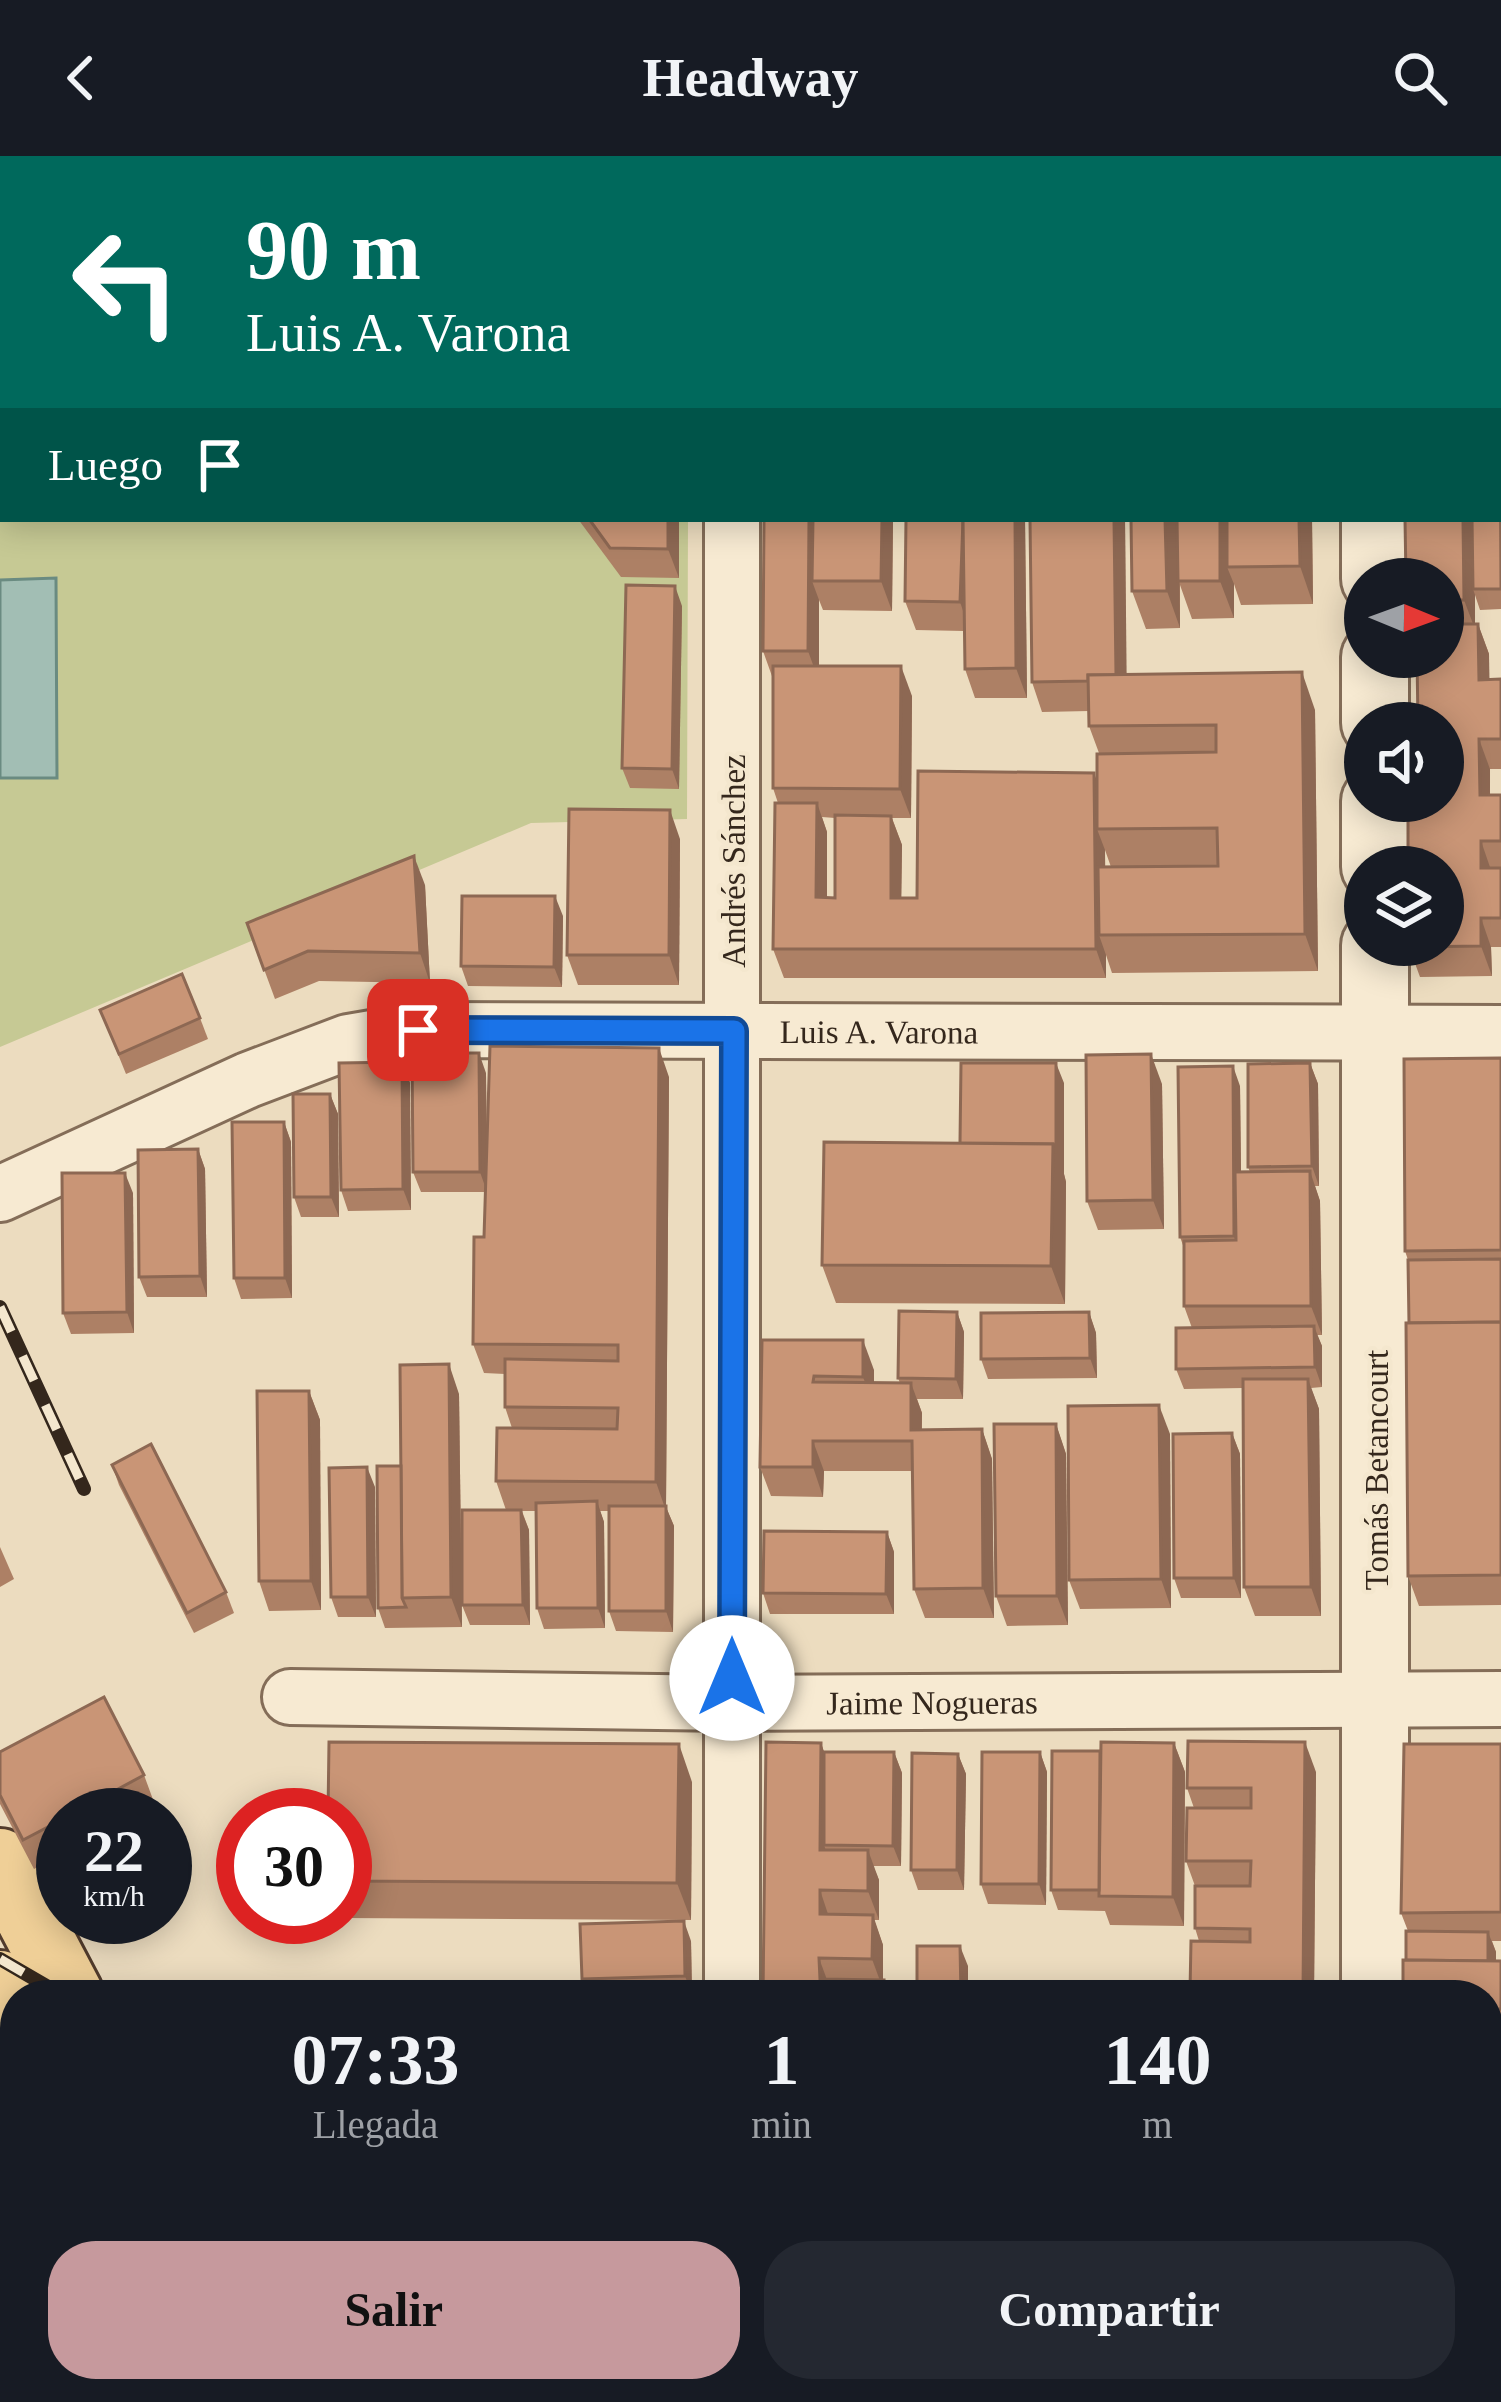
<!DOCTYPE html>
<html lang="es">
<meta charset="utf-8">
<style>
body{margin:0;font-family:"Times New Roman",serif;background:#242831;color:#f1f3f6;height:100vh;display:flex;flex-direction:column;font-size:45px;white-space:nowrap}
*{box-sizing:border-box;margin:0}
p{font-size:39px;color:#9ea1a6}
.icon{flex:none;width:66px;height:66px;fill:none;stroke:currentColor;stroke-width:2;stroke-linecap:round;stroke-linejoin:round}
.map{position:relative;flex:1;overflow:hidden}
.details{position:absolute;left:0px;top:1824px;width:1503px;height:423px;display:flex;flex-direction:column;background:#171b24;border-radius:48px 48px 0 0;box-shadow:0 6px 30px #0003}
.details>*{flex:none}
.banner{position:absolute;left:0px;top:0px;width:1503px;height:366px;box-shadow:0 6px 30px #0003;background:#00695c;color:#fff;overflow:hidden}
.needle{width:78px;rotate:91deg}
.tools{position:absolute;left:1344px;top:402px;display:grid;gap:24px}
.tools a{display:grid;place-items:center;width:120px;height:120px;border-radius:50%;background:#171b24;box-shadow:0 6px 30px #0003;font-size:60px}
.speed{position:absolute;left:36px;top:1632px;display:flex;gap:24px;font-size:60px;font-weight:700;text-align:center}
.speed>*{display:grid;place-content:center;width:156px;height:156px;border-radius:50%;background:#171b24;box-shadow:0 6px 30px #0003;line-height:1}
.speed small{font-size:30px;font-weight:400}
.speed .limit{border:18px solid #d22;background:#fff;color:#111}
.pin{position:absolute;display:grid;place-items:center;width:102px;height:102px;color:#fff;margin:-51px;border-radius:24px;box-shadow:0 6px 18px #0006}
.me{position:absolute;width:132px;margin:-66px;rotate:0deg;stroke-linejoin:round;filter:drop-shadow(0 0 9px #0008)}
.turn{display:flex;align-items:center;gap:42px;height:252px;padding:0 48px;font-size:54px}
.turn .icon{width:156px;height:156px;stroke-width:2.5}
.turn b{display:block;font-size:84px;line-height:102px}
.then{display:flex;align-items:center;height:114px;padding:0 48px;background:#0003;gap:24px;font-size:45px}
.eta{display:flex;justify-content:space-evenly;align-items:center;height:204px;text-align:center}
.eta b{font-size:72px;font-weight:600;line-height:84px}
.action{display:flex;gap:24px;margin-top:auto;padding:24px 48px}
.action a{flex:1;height:138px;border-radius:48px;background:#c6999d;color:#111;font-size:48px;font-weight:600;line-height:138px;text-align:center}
.action a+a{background:#242831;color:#f1f3f6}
header{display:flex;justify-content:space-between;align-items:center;height:156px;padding:0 48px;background:#171b24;font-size:54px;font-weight:600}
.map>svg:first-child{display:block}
.green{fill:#c6c994}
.water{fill:#a2beb4;stroke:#6a8b81;stroke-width:3}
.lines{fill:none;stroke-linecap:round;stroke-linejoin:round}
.minor-casing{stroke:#846d58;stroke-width:60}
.tertiary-casing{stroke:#846d58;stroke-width:72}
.primary-casing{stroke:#523c2d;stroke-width:72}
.minor{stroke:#f7ead2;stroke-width:54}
.tertiary{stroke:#f7ead2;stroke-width:66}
.primary{stroke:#efcf97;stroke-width:66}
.rail-casing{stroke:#34271c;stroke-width:14}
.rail{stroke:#f4e7ce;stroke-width:9;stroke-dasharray:27;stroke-linecap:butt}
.wall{fill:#ad8065;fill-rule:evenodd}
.shaded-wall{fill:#8d6853}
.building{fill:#c99576;stroke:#8d6853;stroke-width:3}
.route-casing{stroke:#114b97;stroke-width:30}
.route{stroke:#1a73e8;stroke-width:21}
.labels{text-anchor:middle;stroke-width:9;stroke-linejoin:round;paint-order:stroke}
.street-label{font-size:33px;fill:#34271c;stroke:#f4e7ce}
</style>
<header><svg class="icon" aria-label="back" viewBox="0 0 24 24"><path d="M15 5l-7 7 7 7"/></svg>Headway<svg class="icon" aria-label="search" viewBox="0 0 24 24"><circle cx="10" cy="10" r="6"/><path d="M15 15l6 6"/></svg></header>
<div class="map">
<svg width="1501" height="2246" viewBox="0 0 1501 2246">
<rect width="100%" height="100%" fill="#ecdcbf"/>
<path class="green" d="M0 280 3 363H688L687 663 531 667 0 891Z"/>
<path class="water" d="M56 422 57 622H0V424Z"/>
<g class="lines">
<defs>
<g id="minor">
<path d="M217 3V0"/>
<path d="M732 3V0"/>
<path d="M1500 231H1501"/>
<path d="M0 235H3"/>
<path id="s1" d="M0 1038 248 924 348 886 418 874 1501 877"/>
<path id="s2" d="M290 1541 732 1547 1501 1543"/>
<path d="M732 1839V363"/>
</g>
<g id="tertiary">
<path d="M1375 3V0"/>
<path d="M1375 363V423"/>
<path d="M1375 501V567"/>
<path d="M1375 645V711"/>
<path d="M1375 1839V789"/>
<path d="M1488 2202H1501"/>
<path d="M1376 2246V2232"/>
</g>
<g id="primary">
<path d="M0 1706 70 1839"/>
<path d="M0 1828 15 1856"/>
<path d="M215 2232 222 2246"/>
<path d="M275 2232 283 2246"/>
</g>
</defs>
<use href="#minor" class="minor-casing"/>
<use href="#tertiary" class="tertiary-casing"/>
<use href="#primary" class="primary-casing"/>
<use href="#minor" class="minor"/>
<use href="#tertiary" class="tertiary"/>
<use href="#primary" class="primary"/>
<defs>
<g id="rail">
<path d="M0 1151 84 1333"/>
<path d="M0 1803 62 1839"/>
<path d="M470 2232 480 2246"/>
</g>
</defs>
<use href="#rail" class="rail-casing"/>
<use href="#rail" class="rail"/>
</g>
<g class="wall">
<path d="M0 0H143V3H3V67H0Z"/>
<path d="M231 0H502L503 3H232Z"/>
<path d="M777 0H1121V3H778Z"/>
<path d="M1501 265V453L1480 454 1475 439V468H1478L1489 498V524L1501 523V613H1490V639H1501V791H1491L1492 820 1420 821 1409 791 1443 645V423Z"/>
<path d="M578 363H679V422L621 421Z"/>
<path d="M764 363H893L892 455 823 454 819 444V510L912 540 911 662H892L902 689 901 742H917L1097 625 1099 597 1089 570V555L1042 556 1032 526 1030 363H1125L1126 518 1315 554 1318 815 1112 817 1106 799V822H784L773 793 778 647 773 632V523L763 495ZM822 661 835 662V742L827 741V676ZM1105 694 1111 711H1105Z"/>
<path d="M906 363H1025L1027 542H975L965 513 964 475 916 474 905 445Z"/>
<path d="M1131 363H1312L1313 448 1241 449 1234 428V462L1192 463 1180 429V472L1146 473 1132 435Z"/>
<path d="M682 450 679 633 630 632 622 612Z"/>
<path d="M680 683 679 829H578L567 799Z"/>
<path d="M425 729 430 827 319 825 275 843 247 767Z"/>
<path d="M563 760 562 831 468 830 461 810Z"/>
<path d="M100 854 200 862 208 883 126 918Z"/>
<path d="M1501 902V1449L1419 1450 1408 1420 1409 1167 1408 1104 1405 1095Z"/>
<path d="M402 906 410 927 411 1054 348 1055 341 1034Z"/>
<path d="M1310 907 1318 928 1319 1030H1315L1320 1045 1322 1179H1317L1322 1190V1231L1311 1232 1319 1253 1321 1460H1255L1244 1431 1243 1232 1184 1233 1176 1213 1192 1172 1184 1150V1092L1180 1081 1240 930 1241 1016H1250L1248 1011Z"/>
<path d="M486 917 487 1001 669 921 666 1351 674 1370 673 1476 616 1475 609 1455V1355H600L604 1366 605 1472 544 1473 537 1452 536 1355H522L529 1374 530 1469H470L462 1449 506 1354 496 1325 512 1272 505 1251V1218L484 1217 473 1188 484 1081 486 1036H421L413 1016Z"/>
<path d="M1064 927V1018L1066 1026 1065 1148 836 1147 822 1109 960 987Z"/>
<path d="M1162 928 1164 1073 1098 1074 1087 1045Z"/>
<path d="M330 938 338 958 339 1061H301L294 1041Z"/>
<path d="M284 966 291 986 292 1142 241 1143 234 1122Z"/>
<path d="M198 993 205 1013 207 1141H147L139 1121Z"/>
<path d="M133 1037 134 1177 71 1178 63 1157Z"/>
<path d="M957 1156 964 1176 963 1243H917L922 1257V1274L982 1273 992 1303 994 1462H925L914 1433 913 1315H824L823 1341 771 1340 760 1311 762 1184 874 1214V1227H900L898 1222Z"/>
<path d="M1089 1156 1096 1177 1097 1222 988 1223 981 1203Z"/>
<path d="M309 1235 320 1264 321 1454 269 1455 259 1425Z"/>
<path d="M459 1238 462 1471 385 1472 378 1452 401 1310Z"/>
<path d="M1056 1268 1066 1298 1068 1469 1007 1470 996 1440Z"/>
<path d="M1232 1277 1240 1298 1241 1442H1181L1174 1422Z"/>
<path d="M1170 1278 1171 1452 1080 1453 1069 1424Z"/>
<path d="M112 1309 226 1436 234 1457 194 1477 119 1329Z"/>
<path d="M375 1331 376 1461H338L331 1441Z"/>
<path d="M887 1376 894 1396V1458H770L763 1437Z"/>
<path d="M0 1391 14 1423 0 1431Z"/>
<path d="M821 1587 824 1596H894L902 1617 901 1710H873L879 1724V1764H874L883 1789V1824L763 1839Z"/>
<path d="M1174 1587 1185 1616 1184 1770 1110 1769 1105 1755 1058 1754 1051 1734 1100 1595Z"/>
<path d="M1501 1588V1785H1492L1496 1796V1805H1501V2163L1488 2162V1839L1406 1804 1408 1775 1401 1757Z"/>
<path d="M0 1596 144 1619 155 1649 136 1659H63V1698L34 1713 0 1648Z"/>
<path d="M1040 1596 1047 1616 1046 1749 988 1748 981 1728Z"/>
<path d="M958 1598 966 1618 964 1734H918L911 1714Z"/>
<path d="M1316 1616 1314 1839H1192L1190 1835 1199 1785 1195 1772V1730L1186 1705 1194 1652 1187 1632Z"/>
<path d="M692 1626 691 1764 342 1762 345 1761V1659Z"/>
<path d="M691 1785 692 1839H588L582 1823Z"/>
<path d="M1501 2208V2246H1396Z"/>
<path d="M15 2232H183L188 2246H0Z"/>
</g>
<g class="shaded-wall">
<path d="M668 363H679V422L668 393Z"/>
<path d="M809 363H820L812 425 819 444V525L808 495Z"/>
<path d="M882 363H893L892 455 881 425Z"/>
<path d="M963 363 970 475 960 446Z"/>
<path d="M1015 363H1025L1027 542 1016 512Z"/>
<path d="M1114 363H1125L1127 554 1116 525Z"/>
<path d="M1165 363H1179L1180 472 1167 435Z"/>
<path d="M1220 363H1233L1227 411 1234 428V462L1220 425Z"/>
<path d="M1299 363H1312L1313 448 1300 410Z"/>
<path d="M1463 363H1474L1473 433 1475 439V473L1464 444Z"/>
<path d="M675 430 682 450 679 633 672 613Z"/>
<path d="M1478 468 1489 498 1490 553 1479 524Z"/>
<path d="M901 510 912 540 911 662 900 633Z"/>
<path d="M1302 516 1315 554 1318 815 1305 778Z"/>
<path d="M1479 583 1490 613V669L1480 639Z"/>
<path d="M1094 617 1105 646 1097 673 1105 694 1106 779H1099L1106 799V822L1096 793Z"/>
<path d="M817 647 827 676V771L816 741Z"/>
<path d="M670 654 680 683 679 829 669 799Z"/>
<path d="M891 660 902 689 901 771 891 742Z"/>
<path d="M1481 685 1491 714 1481 712Z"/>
<path d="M414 700 425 729 430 827 420 797Z"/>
<path d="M555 740 563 760 562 831 554 811Z"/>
<path d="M1481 762 1491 791 1492 820 1481 790Z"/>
<path d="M659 892 669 921 666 1351 674 1370 673 1476 666 1455V1355L656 1326Z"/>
<path d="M479 897 486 917 487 1036 480 1016Z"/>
<path d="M1151 898 1162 928 1164 1073 1153 1044Z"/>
<path d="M402 906 410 927 411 1054 403 1033Z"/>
<path d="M1056 907 1064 927V1018L1066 1026 1065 1148 1051 1110 1053 988Z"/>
<path d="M1310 907 1318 928 1319 1030 1312 1010Z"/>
<path d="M1233 910 1240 930 1242 1101 1234 1080Z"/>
<path d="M330 938 338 958 339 1061 331 1041Z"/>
<path d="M284 966 291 986 292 1142 285 1122Z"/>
<path d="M198 993 205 1013 207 1141 200 1120Z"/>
<path d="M1310 1015 1320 1045 1322 1179 1311 1150Z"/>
<path d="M125 1017 133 1037 134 1177 127 1156Z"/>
<path d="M957 1156 964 1176 963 1243 956 1223Z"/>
<path d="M1089 1156 1096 1177 1097 1222 1090 1202Z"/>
<path d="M1314 1170 1322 1190V1231L1315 1211Z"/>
<path d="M863 1184 874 1214V1250L863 1221Z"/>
<path d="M449 1208 459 1238 462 1471 451 1441Z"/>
<path d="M1308 1223 1319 1253 1321 1460 1311 1431Z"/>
<path d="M911 1227 922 1257 921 1304 911 1274Z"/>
<path d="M309 1235 320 1264 321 1454 311 1425Z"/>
<path d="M1159 1249 1170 1278 1171 1452 1161 1423Z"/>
<path d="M1056 1268 1066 1298 1068 1469 1057 1440Z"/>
<path d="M982 1273 992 1303 994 1462 983 1432Z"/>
<path d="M1232 1277 1240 1298 1241 1442 1234 1422Z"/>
<path d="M813 1285 824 1315 823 1341 813 1311Z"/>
<path d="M367 1311 375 1331 376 1461 368 1441Z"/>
<path d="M597 1345 604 1366 605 1472 598 1452Z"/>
<path d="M521 1354 529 1374 530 1469 523 1449Z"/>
<path d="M887 1376 894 1396V1458L886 1438Z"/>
<path d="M1305 1586 1316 1616 1314 1839H1303Z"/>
<path d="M821 1587 831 1616 824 1689 831 1709 820 1694Z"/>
<path d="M1174 1587 1185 1616 1184 1770 1173 1741Z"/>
<path d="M679 1588 692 1626 691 1764 677 1727Z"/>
<path d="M894 1596 902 1617 901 1710 893 1690Z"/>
<path d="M1040 1596 1047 1616 1046 1749 1039 1728Z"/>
<path d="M958 1598 966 1618 964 1734 957 1714Z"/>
<path d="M868 1694 879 1724V1764L868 1735Z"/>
<path d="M820 1734 830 1764 820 1758Z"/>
<path d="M873 1759 883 1789V1833L872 1803Z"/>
<path d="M684 1765 691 1785 692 1839 685 1820Z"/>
<path d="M1488 1776 1496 1796V1833L1488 1813Z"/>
<path d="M960 1790 968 1810V1839H961Z"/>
<path d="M819 1802 830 1832 820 1823Z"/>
<path d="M728 2232H732L735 2246H728Z"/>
<path d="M827 2232H830L835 2246H827Z"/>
<path d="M1023 2232H1028L1033 2246H1023Z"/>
<path d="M1302 2232H1305L1309 2246H1302Z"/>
</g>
<g class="building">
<path d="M0 0H132L133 3H3V38H0Z"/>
<rect x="398" y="0" width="96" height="3"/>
<rect x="506" y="0" width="161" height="3"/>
<rect x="801" y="0" width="89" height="3"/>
<rect x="893" y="0" width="217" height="3"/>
<rect x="1127" y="0" width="185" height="3"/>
<rect x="1414" y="0" width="67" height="3"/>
<path d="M1493 0H1501V117L1500 3H1493Z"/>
<path d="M1500 265 1501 433H1473L1472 363H1500Z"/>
<path d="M589 363H668V393L610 392Z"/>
<path d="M764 363H809L808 495H763Z"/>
<path d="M813 363H882L881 425H812Z"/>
<path d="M906 363H963L960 446 905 445Z"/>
<path d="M963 363H1015L1016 512 965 513Z"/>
<path d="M1030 363H1114L1116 519H1088V525L1032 526Z"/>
<path d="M1131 363H1165L1167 435H1132Z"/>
<path d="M1177 363H1220V425H1178Z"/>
<path d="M1227 363H1299L1300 410 1227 411Z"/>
<path d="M1405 363H1463L1464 444H1443V423H1406Z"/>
<path d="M626 429 675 430 672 613 622 612Z"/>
<path d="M1443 468H1478L1479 524 1501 523V583H1479L1480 639H1501V685H1481V712H1501V762H1481V790L1409 791V789H1443V711H1408V645H1443V567H1418L1417 501H1443Z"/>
<path d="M773 510H901L900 633 773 632Z"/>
<path d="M1302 516 1305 778 1099 779 1098 711 1218 710 1217 672 1097 673V598L1216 596V569L1089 570 1088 519Z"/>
<path d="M918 615 1094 617 1096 793H773L775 647H817L816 741 835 742V659L891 660V742H917Z"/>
<path d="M569 653 670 654 669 799H567Z"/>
<path d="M414 700 420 797 308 795 264 814 247 767Z"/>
<path d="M462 740H555L554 811 461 810Z"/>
<path d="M182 818 200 862 119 898 100 854Z"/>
<path d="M490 890 659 892 656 1326 496 1325 497 1272 617 1273 618 1252 505 1251V1203L618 1205V1189L473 1188 474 1081H484Z"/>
<path d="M412 897H479L480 1016H413Z"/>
<path d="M1151 898 1153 1044 1087 1045 1086 899Z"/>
<path d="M1501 902V1094L1405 1095 1404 903Z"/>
<path d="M402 906 403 1033 341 1034 339 907Z"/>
<path d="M961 907H1056V997L1053 988 960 987Z"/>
<path d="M1310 907 1312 1010 1248 1011V908Z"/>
<path d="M1233 910 1234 1080 1180 1081 1178 911Z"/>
<path d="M293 938H330L331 1041H294Z"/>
<path d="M232 966H284L285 1122H234Z"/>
<path d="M824 986 1053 988 1051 1110 822 1109Z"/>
<path d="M198 993 200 1120 139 1121 138 994Z"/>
<path d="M1310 1015 1311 1150H1184V1085L1236 1084 1235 1016Z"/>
<path d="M62 1017H125L127 1156 63 1157Z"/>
<path d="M1501 1103V1166L1409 1167 1408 1104Z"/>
<path d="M899 1155 957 1156 956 1223 898 1222Z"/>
<path d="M1089 1156 1090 1202 981 1203V1157Z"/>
<path d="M1501 1166V1419L1408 1420 1406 1167Z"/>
<path d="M1314 1170 1315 1211 1176 1213V1172Z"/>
<path d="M762 1184H863V1221L814 1220 813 1226 911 1227V1274L982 1273 983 1432 914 1433 912 1285H813V1311H760Z"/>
<path d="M449 1208 451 1441 402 1442 400 1209Z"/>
<path d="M1243 1223H1308L1311 1431H1244Z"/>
<path d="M257 1235H309L311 1425H259Z"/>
<path d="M1159 1249 1161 1423 1069 1424 1068 1250Z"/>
<path d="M994 1268H1056L1057 1440H996Z"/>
<path d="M1232 1277 1234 1422H1174L1173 1278Z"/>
<path d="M151 1288 226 1436 187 1457 112 1309Z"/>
<path d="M377 1310H401L402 1442 406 1451 378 1452Z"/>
<path d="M367 1311 368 1441H331L329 1312Z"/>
<path d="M597 1345 598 1452H537L536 1347Z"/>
<rect x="609" y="1350" width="57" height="105"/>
<path d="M462 1354H521L523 1449H462Z"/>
<path d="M764 1375 887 1376 886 1438 763 1437Z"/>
<path d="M104 1541 144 1619 70 1659H63V1663L23 1684 0 1639V1596Z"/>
<path d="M1188 1585 1305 1586 1303 1839H1249V1835H1190L1191 1785 1250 1786V1773L1195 1772V1730H1250L1251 1705H1186L1187 1652H1251V1632H1187Z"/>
<path d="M329 1586 679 1588 677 1727 345 1725V1659H328Z"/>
<path d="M766 1586 821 1587 820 1694H868V1735L820 1734V1758L873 1759 872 1803 819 1802 820 1823 884 1824 883 1839H763Z"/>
<path d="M1101 1586 1174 1587 1173 1741 1099 1740Z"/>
<path d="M1404 1588H1501V1756L1401 1757Z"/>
<path d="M1052 1595H1100L1099 1734H1051Z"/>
<path d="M824 1596H894L893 1690 824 1689Z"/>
<path d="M982 1596H1040L1039 1728H981Z"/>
<path d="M912 1597 958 1598 957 1714H911Z"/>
<path d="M684 1765 685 1820 582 1823 580 1768Z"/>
<path d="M1406 1775 1488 1776V1805L1406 1804Z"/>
<path d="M917 1790H960L961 1839H917Z"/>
<path d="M1403 1804 1501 1805V1853H1488V1839H1403Z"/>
<path d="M683 1837V1839H596Z"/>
<path d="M1488 1872 1501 1873V1930H1488Z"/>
<rect x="1488" y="1939" width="13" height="133"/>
<path d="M15 1960V2232H176L149 2246H0V1969Z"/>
<rect x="1488" y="2072" width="13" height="61"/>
<path d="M1488 2208H1501V2239H1462L1461 2246H1396V2232H1488Z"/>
<rect x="569" y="2232" width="93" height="14"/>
<rect x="677" y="2232" width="51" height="14"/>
<rect x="761" y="2232" width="66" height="14"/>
<rect x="843" y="2232" width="45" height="14"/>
<path d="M921 2232H1023V2246H922Z"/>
<rect x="1078" y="2232" width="113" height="14"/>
<rect x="1194" y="2232" width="108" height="14"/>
<rect x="1035" y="2233" width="34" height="13"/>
<path d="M429 2238 435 2246H316L312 2240Z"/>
</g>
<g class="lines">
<defs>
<path id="route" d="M418 874 734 875 732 1522"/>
</defs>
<use href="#route" class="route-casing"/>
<use href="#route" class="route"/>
</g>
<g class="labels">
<g class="street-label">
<text transform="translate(733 705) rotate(-90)" y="12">Andrés Sánchez</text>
<text dy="12" stroke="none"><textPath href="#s1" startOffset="912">Luis A. Varona</textPath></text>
<text transform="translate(1376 1314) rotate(-90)" y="12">Tomás Betancourt</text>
<text dy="12" stroke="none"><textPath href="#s2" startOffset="642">Jaime Nogueras</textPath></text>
</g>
</g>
</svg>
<div class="tools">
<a><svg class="needle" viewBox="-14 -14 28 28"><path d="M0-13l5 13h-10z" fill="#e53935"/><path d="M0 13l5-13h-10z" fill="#9ea1a6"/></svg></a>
<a><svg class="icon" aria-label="sound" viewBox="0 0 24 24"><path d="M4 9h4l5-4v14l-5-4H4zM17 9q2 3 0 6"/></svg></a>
<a><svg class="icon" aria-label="layers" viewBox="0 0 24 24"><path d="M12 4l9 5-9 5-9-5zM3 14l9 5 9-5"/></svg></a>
</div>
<div class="speed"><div>22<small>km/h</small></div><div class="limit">30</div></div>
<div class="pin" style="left:418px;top:874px;background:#d93025"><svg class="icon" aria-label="arrive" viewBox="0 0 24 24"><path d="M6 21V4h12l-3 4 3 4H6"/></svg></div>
<svg class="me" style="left:732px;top:1522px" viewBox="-20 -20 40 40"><circle r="19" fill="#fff"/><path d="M0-13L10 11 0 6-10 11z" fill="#1a73e8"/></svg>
<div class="banner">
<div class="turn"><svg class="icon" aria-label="left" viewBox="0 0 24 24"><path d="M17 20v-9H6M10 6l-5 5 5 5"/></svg><div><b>90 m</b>Luis A. Varona</div></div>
<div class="then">Luego<svg class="icon" aria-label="arrive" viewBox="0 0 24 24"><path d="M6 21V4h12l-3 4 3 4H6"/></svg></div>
</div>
<section class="details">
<div class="eta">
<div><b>07:33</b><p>Llegada</p></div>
<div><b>1</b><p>min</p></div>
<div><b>140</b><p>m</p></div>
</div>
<div class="action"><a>Salir</a><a>Compartir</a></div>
</section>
</div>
